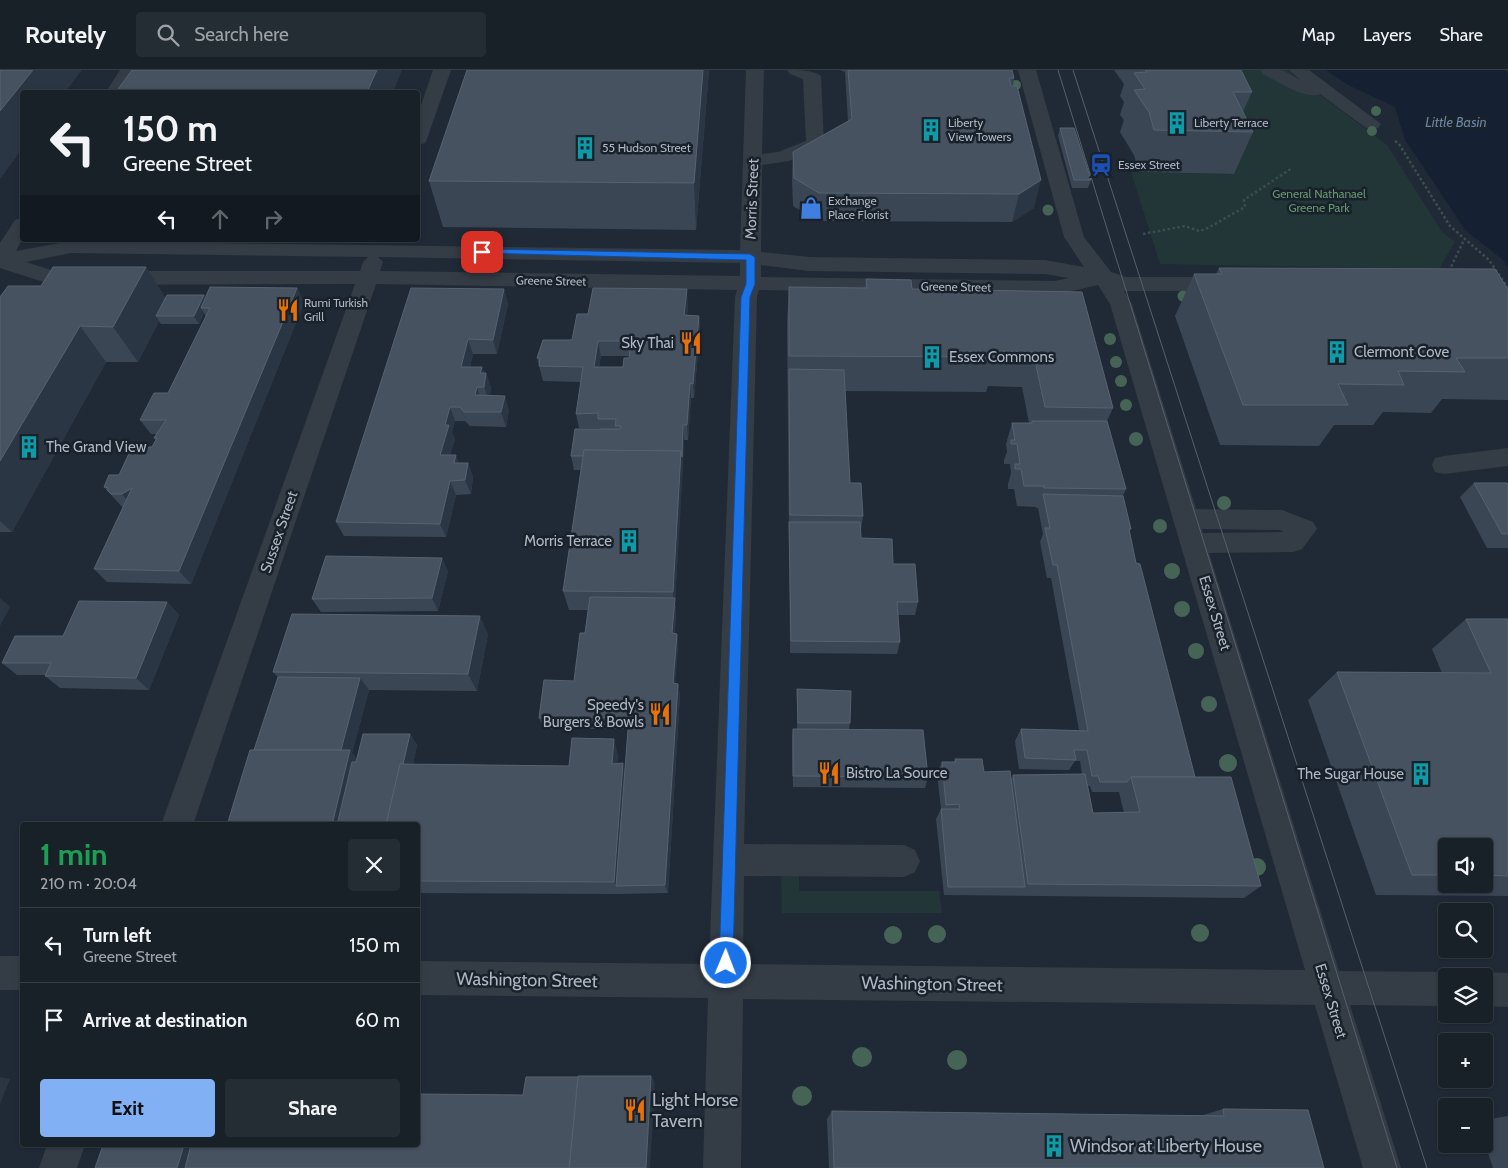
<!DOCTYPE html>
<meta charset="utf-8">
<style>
body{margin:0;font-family:Cabin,sans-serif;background:#252d34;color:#f1f3f6;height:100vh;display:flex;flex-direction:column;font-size:19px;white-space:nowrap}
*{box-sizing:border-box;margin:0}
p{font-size:16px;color:#9fa3a8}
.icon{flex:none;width:28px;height:28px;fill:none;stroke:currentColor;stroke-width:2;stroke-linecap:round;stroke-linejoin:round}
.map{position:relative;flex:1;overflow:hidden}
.details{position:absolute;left:20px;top:752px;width:400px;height:325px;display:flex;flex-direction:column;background:#182028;border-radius:5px;box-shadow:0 1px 4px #0004,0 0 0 1px #363e45}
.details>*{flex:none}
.hud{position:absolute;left:20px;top:20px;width:400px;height:152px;border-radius:5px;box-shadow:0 1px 4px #0004,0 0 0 1px #363e45;background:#182028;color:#f1f3f6;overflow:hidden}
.buttons{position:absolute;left:1438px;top:768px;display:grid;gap:10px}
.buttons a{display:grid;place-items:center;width:55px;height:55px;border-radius:5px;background:#182028;box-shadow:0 1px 4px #0004,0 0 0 1px #363e45;font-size:25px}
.pin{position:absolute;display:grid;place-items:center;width:42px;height:42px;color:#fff;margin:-21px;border-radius:10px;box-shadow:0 2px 8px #0006}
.me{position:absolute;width:55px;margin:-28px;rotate:1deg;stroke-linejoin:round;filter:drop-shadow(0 0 4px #0008)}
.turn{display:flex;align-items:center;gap:18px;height:105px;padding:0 20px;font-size:22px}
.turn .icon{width:65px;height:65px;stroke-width:2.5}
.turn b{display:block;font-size:35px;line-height:42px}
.lanes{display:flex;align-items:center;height:48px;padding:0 20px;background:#0003;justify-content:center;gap:25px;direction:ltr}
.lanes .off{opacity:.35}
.round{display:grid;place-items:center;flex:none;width:52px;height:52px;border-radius:5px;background:#252d34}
.head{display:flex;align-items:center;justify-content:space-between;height:85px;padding:0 20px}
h1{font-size:30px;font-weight:700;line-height:38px;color:#1e9e55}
.button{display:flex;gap:10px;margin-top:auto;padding:10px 20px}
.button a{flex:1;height:58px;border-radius:5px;background:#82b0f4;color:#111;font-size:20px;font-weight:700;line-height:58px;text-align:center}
.button a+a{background:#252d34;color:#f1f3f6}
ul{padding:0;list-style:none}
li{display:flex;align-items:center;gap:15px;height:75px;padding:0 20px;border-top:1px solid #363e45}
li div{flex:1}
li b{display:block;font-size:19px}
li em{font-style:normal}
header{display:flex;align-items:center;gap:30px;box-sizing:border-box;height:70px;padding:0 25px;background:#182028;border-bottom:1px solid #363e45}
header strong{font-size:24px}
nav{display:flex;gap:28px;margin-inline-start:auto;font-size:18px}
.search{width:350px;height:45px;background:#252d34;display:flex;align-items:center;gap:12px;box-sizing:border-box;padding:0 18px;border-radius:5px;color:#9fa3a8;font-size:19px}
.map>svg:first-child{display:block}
.green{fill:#223537}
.water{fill:#152132}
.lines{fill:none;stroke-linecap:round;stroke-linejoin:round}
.path{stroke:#3b4e4f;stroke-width:2.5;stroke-dasharray:2.5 2.5;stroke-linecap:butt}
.minor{fill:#343c46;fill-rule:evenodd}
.tram{stroke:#55606d;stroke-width:1}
.tree{fill:#466456}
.wall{fill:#3b4655;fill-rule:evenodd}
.shaded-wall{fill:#2b3644}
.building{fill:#475261;stroke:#576270;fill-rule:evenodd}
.route{fill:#1a73e8;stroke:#114b97}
.labels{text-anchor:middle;stroke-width:5;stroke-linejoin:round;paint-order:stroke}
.far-poi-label{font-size:12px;fill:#aeb6c3;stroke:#19212b;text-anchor:start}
.far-park-label{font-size:12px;fill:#669370;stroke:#19212b}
.far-street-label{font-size:12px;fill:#aeb6c3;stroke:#19212b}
.far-water-label{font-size:14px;font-style:italic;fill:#6782a2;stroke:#19212b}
.street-label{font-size:15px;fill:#aeb6c3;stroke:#19212b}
.poi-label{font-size:15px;fill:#aeb6c3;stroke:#19212b;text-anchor:end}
.near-street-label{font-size:18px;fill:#aeb6c3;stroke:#19212b}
.near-poi-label{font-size:18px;fill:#aeb6c3;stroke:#19212b;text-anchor:start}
</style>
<header>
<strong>Routely</strong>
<div class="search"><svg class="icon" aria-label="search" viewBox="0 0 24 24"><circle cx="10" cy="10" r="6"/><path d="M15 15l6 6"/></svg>Search here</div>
<nav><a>Map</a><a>Layers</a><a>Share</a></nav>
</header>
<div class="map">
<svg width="1508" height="1098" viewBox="0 0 1508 1098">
<rect width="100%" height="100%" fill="#202a36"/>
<g class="green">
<path d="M1206 0H1287L1387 75 1442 162 1455 172 1439 199 1160 194 1131 102 1234 104Z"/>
<path d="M781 802H799V821H939L942 843H782Z"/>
</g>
<path class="water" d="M1326 0H1505L1508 4V198L1503 190 1465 160 1405 70 1395 37 1348 15Z"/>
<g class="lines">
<g class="path">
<path d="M1395 71 1399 74 1450 156 1489 190 1508 218"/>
<path d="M1143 164 1185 156 1199 161 1206 159 1245 137 1244 130 1292 98"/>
<path d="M1449 201 1464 170"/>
</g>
<g class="minor">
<path d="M120 0H138L122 22H106Z"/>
<path d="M433 0H451L427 69 425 73 418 75V44Z"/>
<path d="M746 0H764L762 84 778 82 806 71 803 9 790 4 787 0C798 0 814 0 821 6L824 74 822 78 789 91 762 95 761 182 809 187 1045 190 1084 197 1064 167 1018 0H1036L1084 167 1111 202 1126 207H1227L1235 209 1238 214 1235 219 1227 221H1124L1132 234 1196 439 1282 440 1313 452 1317 459 1302 479 1293 482 1209 483 1339 901 1446 902 1457 906H1446V936L1350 935 1401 1098H1363L1315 935 743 929 741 1098H703L708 928 418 925V891L709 894 735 227 737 220 376 214 193 755H161L355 214 53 215 0 198V173L15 150 22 148V169L16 181 71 171 740 180ZM71 183 368 187 363 192 360 201H54L26 192ZM378 187 740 193V206L380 201 383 192ZM761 195 809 201 1045 204 1069 208 1055 211 761 207ZM1098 215 1110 234 1305 900 743 894 744 806 904 807 915 802 920 791 915 780 904 775 744 774 757 227 759 220 1055 225ZM1202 459 1280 460 1284 462 1203 463Z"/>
<path d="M1260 0H1282L1300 10 1289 0H1309L1381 54 1378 58 1372 59 1366 58 1320 24C1304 30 1277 11 1263 4Z"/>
<path d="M1508 378V396L1444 404 1435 402 1432 395 1435 388 1444 386Z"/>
<rect x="0" y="886" width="22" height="34"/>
<path d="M1484 902 1508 903V937L1484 936V906H1473Z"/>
<path d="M47 1075H85L77 1098H39Z"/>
</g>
<g class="tram">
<path d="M1058 0 1397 1098"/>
<path d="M1073 0 1427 1098"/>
</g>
</g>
<g class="tree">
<circle cx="1016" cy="15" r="5"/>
<circle cx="1376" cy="41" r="5"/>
<circle cx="1372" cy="61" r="5"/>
<circle cx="1048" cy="140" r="5.5"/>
<circle cx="1183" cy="226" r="5.5"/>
<circle cx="1110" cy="269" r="6"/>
<circle cx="1116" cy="292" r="6"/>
<circle cx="1121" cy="311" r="6"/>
<circle cx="1126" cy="335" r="6"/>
<circle cx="1136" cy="369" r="7"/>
<circle cx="1224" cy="433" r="7"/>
<circle cx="1160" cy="456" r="7"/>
<circle cx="1172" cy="501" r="8"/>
<circle cx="1182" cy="539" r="8"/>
<circle cx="1196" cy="581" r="8"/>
<circle cx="1209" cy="634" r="8"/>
<circle cx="1228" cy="693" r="9"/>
<circle cx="1257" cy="797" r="9"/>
<circle cx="1200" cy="863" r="9"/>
<circle cx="937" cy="864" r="9"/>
<circle cx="893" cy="865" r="9"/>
<circle cx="862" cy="987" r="10"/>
<circle cx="957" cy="990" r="10"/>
<circle cx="802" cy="1026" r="10"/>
</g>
<g class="wall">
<path d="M467 0H709L696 160 443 157 429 111Z"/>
<path d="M840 0H1012L1014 8 1013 16 1034 138 1012 152 817 151 793 136 792 110 793 82 848 51 845 2Z"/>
<path d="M1114 0H1241L1252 22 1243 42 1253 62 1234 104 1139 102 1134 85 1120 62 1124 50 1120 45 1124 32 1120 26 1124 14Z"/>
<path d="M1060 58 1091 110 1088 118H1072L1058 66Z"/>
<path d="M146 197 165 228 204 225 206 227 297 218 304 233 191 514 107 512 94 499 123 438 104 417 119 405 152 377 156 371 154 368 156 364H151L140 350 168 323 206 247 204 243 199 254H161L159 251 138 292H106L12 462H0V227L41 216Z"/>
<path d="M1219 198 1508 219V330L1442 329 1431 343 1383 342 1373 355H1334L1319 376 1220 375 1175 246 1194 204H1216Z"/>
<path d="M866 209 912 219 1082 222 1113 338 1107 351 1126 419 1123 426 1131 459 1129 462 1136 493 1195 707 1261 816 1244 828 944 825 936 749 941 739 937 703 942 692H954L955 689 984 702 1011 709 1013 705 1082 704 1080 691H1075L1069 700 1019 699 1015 671 1021 659 1079 660 1051 508H1047L1040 472 1043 464 1038 438H1036V437L1017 436 1014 419H1008V414L1011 403 1010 394H1004V390L1007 382 1006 374 1012 353H1029L1022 317 988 316 986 322 845 321 850 413 863 446 861 460V468L893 494 918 532 915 545H898L900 572 897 584 790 583 787 253 789 217 865 218ZM1088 716H1090L1092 722H1119L1124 743H1093Z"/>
<path d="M504 219 508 234 497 284H473L470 297H482L484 303H486L491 318 490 325 509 340 506 357 470 356 465 351H455L452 363 455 369 450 385 459 393H468L473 407 471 424 456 425 446 467 344 466 336 452Z"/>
<path d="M688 234 687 245 699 246 700 261 694 328H691L688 370H684L675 533 676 541 675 563 677 564 678 576 675 613 678 614 680 625 668 823 619 824 418 823V755L254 680 278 607 273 602 488 564 477 621 369 620 352 683 357 689 410 664 417 675 413 694 569 696 618 685 617 694 625 700 628 659H544L539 648 574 611 585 563 588 540H569L563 521 581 400H574L571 386 600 359V358H579L576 344 581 312 543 311 537 288 572 270 588 244ZM601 286H629V288L623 297H599Z"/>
<path d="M1474 413 1508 414V478H1487L1460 427Z"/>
<path d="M442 488 448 501 438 541 321 542 312 529Z"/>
<path d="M167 532 179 545 149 620 60 618 45 606V605H17L2 593 63 566Z"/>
<path d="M1466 549H1508V826L1376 825 1308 630 1337 602 1442 603 1432 579ZM1446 776H1484V814H1446Z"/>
<path d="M797 619 850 653 849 659 928 707 925 718 793 717 792 670 793 659H797Z"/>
<path d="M1223 1039 1324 1098H829L827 1049 832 1041 1200 1046Z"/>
<path d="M1508 1046V1098H1493L1484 1071V1050Z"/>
</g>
<g class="shaded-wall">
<path d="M33 0H82L65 22H22V79L0 109V41Z"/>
<path d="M377 0H402L393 22H367Z"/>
<path d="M703 0H709L696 160 694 113Z"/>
<path d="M1041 110 1034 138 1012 152 1019 124Z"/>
<path d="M146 197 169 233 156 246 159 251 138 292 113 257Z"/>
<path d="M297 218 304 233 191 514 179 501Z"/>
<path d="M504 219 508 234 497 284 493 270Z"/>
<path d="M687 219 688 234 686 260 684 245Z"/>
<path d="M204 225 209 233 201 238 204 243 199 254 194 246Z"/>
<path d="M699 246 700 261 694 328 693 314Z"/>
<path d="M80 256 106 292 12 462 0 451V391Z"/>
<path d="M468 269 473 284 466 312 461 297Z"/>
<path d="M598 271 601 286 597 311 594 297Z"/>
<path d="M482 297 486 308V303L491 318 489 332 480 303Z"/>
<path d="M690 313 691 328 688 370 687 355Z"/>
<path d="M477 317 481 332 475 325Z"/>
<path d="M505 326 509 340 506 357 501 342Z"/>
<path d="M450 337 455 351 452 363 455 369 446 400 440 385 445 355Z"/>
<path d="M683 355 684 370 683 401 675 533 676 541 674 576 672 563 674 535 673 522Z"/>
<path d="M456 385 462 400 454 393Z"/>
<path d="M468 393 473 407 471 424 465 410Z"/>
<path d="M450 411 456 425 446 467 440 454Z"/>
<path d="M132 418 134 438 122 424Z"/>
<path d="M442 488 448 501 438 541 432 528Z"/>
<path d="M0 528 10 537 0 556Z"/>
<path d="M167 532 179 545 149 620 136 608Z"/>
<path d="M480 546 488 564 477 621 468 604Z"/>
<path d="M677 564 678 576 674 625 673 613Z"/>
<path d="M360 608 369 620 352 683 363 696 349 755H332L340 685Z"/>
<path d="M678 614 680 625 668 823 665 815Z"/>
<path d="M410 664 417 675 401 755H391Z"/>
<path d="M614 669 618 685 616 709 612 694Z"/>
<path d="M623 693 627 709 616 816 614 812Z"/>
<path d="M651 1006 655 1012 650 1098H646Z"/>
<path d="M0 1007 10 1009 0 1034Z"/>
<path d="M184 1075H207L201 1098H177Z"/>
</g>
<g class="building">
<path d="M0 0H33L0 41Z"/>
<path d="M132 0H377L367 22H116Z"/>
<path d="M467 0H703L694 113 429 111Z"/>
<path d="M848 0H1012L1014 8H1009L1011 16H1017L1041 110 1019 124 819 123 794 108 793 82 852 49Z"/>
<path d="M1145 0H1241L1252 22H1233L1253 62 1154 60 1149 42 1134 20 1145 19 1134 3 1147 2Z"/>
<path d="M1060 58H1074L1091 110H1074Z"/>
<path d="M53 197H146L113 257 80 256 0 391V227L8 216H41Z"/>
<path d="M1219 198 1495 199 1508 219V288H1456L1465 302 1398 301 1404 315 1338 314 1348 335H1243L1194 204H1222Z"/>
<path d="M866 209 911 210 912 219 1082 222 1113 338 1045 337 1033 282 995 281 996 287 789 286V217L867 218Z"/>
<path d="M210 217 297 218 179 501 94 499 132 418 122 424H111L107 420 108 418 104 417 109 405H119L132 377H152L157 368H154L166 350H140L154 323H168L210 238H201Z"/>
<path d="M411 218 504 219 493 270 468 269 461 297H482L480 303H486L484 317H477L475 325 505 326 501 342H464L460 337H450L445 355H449L440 385H456L454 393H468L465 410 450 411 440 454 336 452Z"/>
<path d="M593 218 687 219 684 245 699 246 693 314 690 313 687 355H683L682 387 681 381 584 380 583 386H571L575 359H620L621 356H615L616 349H598V343L576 344 583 297 539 296 540 288H537L543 270H572L577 244H588ZM598 271H640V279L630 280 629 288H624L623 297H594Z"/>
<path d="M167 225H204L194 246H156Z"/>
<path d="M789 299 844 300 850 413H861L863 446 790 445Z"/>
<path d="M1032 351H1107L1126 419 1044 418V416H1024L1021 399H1015V394H1020L1017 374H1011V370H1015L1012 353H1032Z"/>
<path d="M584 380 681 381 673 522 563 521Z"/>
<path d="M1474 413H1507L1508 414V464H1502Z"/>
<path d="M1043 424 1123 426 1131 459H1129L1136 493 1140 494 1195 707H1131L1127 712H1100L1098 706H1092L1087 680H1074L1076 690 1025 688 1021 659 1088 661 1057 495H1053L1045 458H1050Z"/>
<path d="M789 452H860L861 468 892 469 893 494H915L918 532H897L900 572 791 571Z"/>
<path d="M326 486 442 488 432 528 312 529Z"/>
<path d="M590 527 675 528 672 563 677 564 673 613 678 614 665 815 616 816 629 647 539 648 544 610 574 611 580 563H585Z"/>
<path d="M79 531 167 532 136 608 45 606 51 593H2L15 566H63Z"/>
<path d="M292 544 480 546 468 604 273 602Z"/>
<path d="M1466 549H1508V806L1484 805V776H1446V805H1412L1337 602 1491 603Z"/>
<path d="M278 607 360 608 341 680H254Z"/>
<path d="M797 619 851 621 850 653H798Z"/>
<path d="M793 659 923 660 928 707 793 706Z"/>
<path d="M363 664H410L403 694H400L386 755H337L352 692H356Z"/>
<path d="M572 668 614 669 612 694 623 693 614 812 418 811V755H386L400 694 569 696Z"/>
<path d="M250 680H350L332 755H227Z"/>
<path d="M955 689H982L984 702 1010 701 1025 817H948L941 739H960L959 734 946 735 942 692H956Z"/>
<path d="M1085 704 1093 743 1140 742 1131 707H1231L1261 816 1028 814 1013 705Z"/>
<path d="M578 1006H651L646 1098H569Z"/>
<path d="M526 1007H578L569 1098H185L191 1075H418V1024L523 1025Z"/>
<path d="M1223 1039 1308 1040 1324 1098H834L832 1041 1224 1046Z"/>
<path d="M103 1075H184L177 1098H95Z"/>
</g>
<path class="route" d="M482 179 750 184 755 187V214L750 227 733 893 731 898 726 900 721 898 719 893 741 227 746 214V190L479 183 478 182Z"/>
<defs>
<symbol id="building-bare" viewBox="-9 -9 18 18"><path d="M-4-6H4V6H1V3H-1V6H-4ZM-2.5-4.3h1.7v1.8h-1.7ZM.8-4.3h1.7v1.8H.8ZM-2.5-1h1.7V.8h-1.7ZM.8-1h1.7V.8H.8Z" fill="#0f9aa8" stroke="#19212b" stroke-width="2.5" paint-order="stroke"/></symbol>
<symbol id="station-bare" viewBox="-9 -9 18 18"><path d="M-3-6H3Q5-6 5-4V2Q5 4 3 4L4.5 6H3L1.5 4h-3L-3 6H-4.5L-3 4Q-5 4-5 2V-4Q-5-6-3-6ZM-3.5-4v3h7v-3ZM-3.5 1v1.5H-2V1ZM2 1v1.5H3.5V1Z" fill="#1a4fb4" stroke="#19212b" stroke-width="2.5" paint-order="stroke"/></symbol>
<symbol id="shop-bare" viewBox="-9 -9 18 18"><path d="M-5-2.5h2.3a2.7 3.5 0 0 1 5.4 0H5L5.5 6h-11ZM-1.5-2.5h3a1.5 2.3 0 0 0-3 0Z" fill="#3f7fe0" stroke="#19212b" stroke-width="2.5" paint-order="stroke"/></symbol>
<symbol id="restaurant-bare" viewBox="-9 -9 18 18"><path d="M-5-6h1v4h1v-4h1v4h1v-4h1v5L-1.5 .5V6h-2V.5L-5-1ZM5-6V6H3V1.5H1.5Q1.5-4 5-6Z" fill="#e8710a" stroke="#19212b" stroke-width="2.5" paint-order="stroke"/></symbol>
</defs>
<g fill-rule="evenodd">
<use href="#building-bare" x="1161" y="37" width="32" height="32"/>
<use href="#building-bare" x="915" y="44" width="32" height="32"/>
<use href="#building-bare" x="569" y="62" width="32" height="32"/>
<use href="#station-bare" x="1085" y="79" width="32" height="32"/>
<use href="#shop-bare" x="795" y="122" width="32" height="32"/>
<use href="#restaurant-bare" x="272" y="224" width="32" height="32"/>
<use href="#restaurant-bare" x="675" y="257" width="32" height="32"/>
<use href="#building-bare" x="1321" y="266" width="32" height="32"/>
<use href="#building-bare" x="916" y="271" width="32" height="32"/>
<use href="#building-bare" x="13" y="361" width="32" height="32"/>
<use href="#building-bare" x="613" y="455" width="32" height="32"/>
<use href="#restaurant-bare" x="644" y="628" width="32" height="32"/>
<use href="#restaurant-bare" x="813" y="687" width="32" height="32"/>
<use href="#building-bare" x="1405" y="688" width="32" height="32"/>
<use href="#restaurant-bare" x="619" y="1024" width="32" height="32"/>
<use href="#building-bare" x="1038" y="1060" width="32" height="32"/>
</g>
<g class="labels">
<g class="far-poi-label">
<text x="948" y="57">Liberty<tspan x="948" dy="14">View Towers</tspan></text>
<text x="1194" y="57">Liberty Terrace</text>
<text x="602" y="82">55 Hudson Street</text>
<text x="1118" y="99">Essex Street</text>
<text x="828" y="135">Exchange<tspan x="828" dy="14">Place Florist</tspan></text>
<text x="304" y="237">Rumi Turkish<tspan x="304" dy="14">Grill</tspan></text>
</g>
<g class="far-park-label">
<text x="1319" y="128">General Nathanael<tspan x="1319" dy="14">Greene Park</tspan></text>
</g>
<g class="far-street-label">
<text transform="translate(551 211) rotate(1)" y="4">Greene Street</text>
<text transform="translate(956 217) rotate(1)" y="4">Greene Street</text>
</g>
<g class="far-water-label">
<text x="1456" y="57">Little Basin</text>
</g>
<g class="street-label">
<text transform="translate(752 129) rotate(-88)" y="5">Morris Street</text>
<text transform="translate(279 462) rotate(-71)" y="5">Sussex Street</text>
<text transform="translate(1215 543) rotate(73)" y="5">Essex Street</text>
<text transform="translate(1331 931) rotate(73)" y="5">Essex Street</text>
</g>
<g class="poi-label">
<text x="674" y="278">Sky Thai</text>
<text x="1354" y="287" text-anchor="start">Clermont Cove</text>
<text x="949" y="292" text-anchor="start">Essex Commons</text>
<text x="46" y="382" text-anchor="start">The Grand View</text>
<text x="612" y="476">Morris Terrace</text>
<text x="644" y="640">Speedy's<tspan x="644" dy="17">Burgers &amp; Bowls</tspan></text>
<text x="846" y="708" text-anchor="start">Bistro La Source</text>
<text x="1404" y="709">The Sugar House</text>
</g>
<g class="near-street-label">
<text transform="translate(527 910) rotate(1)" y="6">Washington Street</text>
<text transform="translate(932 914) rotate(1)" y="6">Washington Street</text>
</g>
<g class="near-poi-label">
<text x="652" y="1036">Light Horse<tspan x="652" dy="21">Tavern</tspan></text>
<text x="1070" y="1082">Windsor at Liberty House</text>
</g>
</g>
</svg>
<div class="buttons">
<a><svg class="icon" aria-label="sound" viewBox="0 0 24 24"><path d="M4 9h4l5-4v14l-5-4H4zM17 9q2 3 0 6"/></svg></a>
<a><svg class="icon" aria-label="search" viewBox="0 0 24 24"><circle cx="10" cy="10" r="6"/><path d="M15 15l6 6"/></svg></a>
<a><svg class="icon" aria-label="layers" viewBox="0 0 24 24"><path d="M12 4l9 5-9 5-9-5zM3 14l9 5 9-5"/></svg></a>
<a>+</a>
<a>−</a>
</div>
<div class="pin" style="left:482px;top:182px;background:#d93025"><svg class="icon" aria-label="arrive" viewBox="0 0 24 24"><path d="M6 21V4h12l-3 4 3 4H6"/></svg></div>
<svg class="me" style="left:726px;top:893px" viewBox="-20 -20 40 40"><circle r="17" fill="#1a73e8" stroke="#fff" stroke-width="3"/><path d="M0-11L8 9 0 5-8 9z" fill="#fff"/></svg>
<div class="hud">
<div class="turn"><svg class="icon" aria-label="left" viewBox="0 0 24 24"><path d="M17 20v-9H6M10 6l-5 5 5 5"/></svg><div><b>150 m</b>Greene Street</div></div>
<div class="lanes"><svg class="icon" aria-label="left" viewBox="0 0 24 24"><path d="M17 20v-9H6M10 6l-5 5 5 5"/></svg><svg class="icon off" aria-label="ahead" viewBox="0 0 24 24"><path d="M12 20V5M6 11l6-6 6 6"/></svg><svg class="icon off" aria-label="right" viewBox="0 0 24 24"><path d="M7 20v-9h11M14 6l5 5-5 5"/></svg></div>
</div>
<section class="details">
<div class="head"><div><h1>1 min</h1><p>210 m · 20:04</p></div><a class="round"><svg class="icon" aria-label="close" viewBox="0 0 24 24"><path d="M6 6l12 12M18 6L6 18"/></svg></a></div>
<ul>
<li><svg class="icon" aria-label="left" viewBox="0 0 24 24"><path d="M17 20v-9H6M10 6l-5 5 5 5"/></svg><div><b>Turn left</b><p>Greene Street</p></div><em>150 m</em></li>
<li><svg class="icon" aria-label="arrive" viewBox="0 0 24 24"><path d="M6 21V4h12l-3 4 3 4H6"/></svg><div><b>Arrive at destination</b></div><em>60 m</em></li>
</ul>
<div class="button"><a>Exit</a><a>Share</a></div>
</section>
</div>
